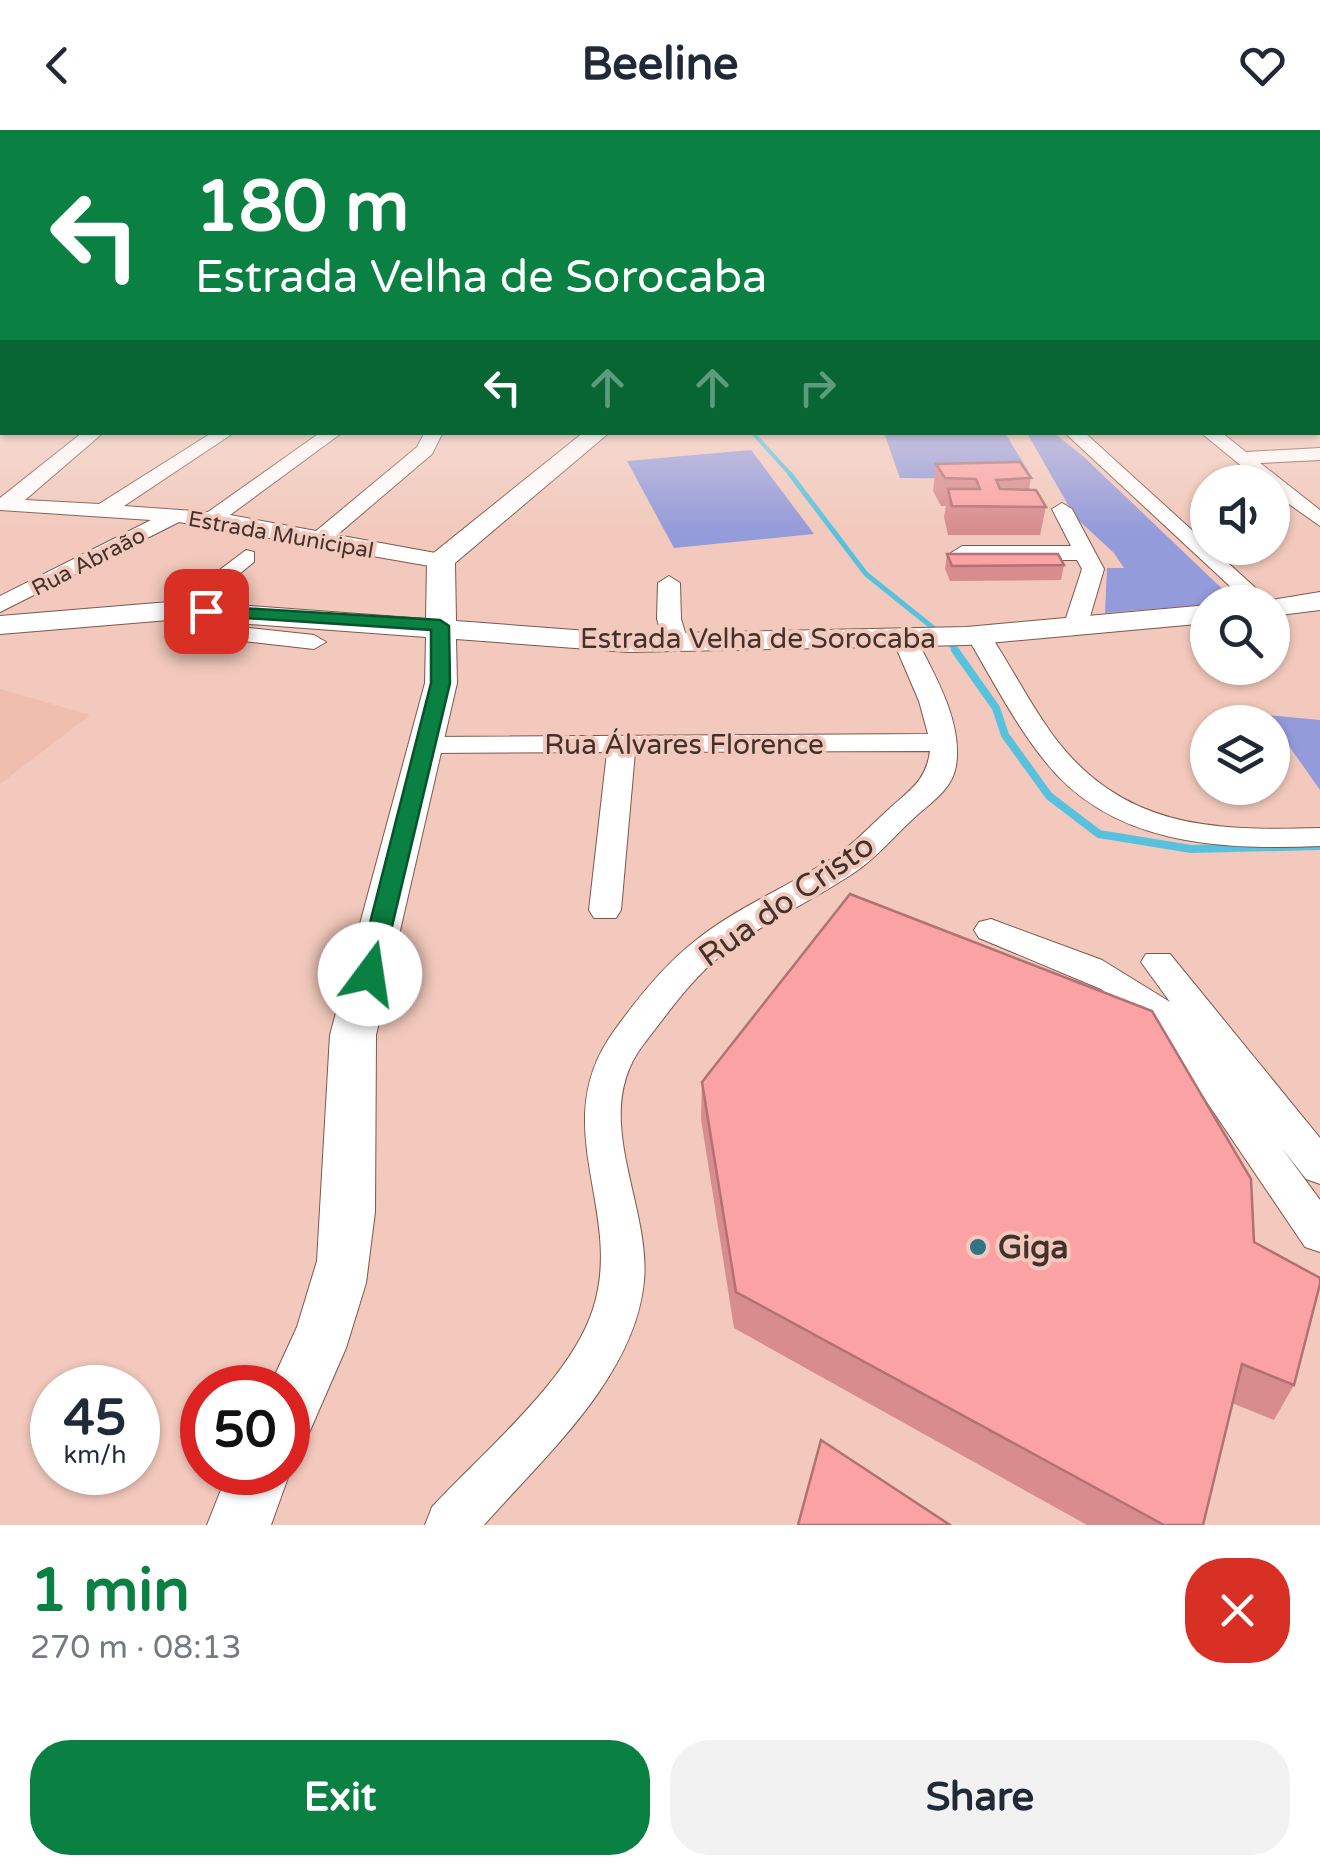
<!DOCTYPE html>
<meta charset="utf-8">
<style>
body{margin:0;font-family:"Varela Round",sans-serif;background:#f2f2f3;color:#1f2937;height:100vh;display:flex;flex-direction:column;font-size:38px;white-space:nowrap}
*{box-sizing:border-box;margin:0}
p{font-size:32px;color:#747a83}
.icon{flex:none;width:55px;height:55px;fill:none;stroke:currentColor;stroke-width:2;stroke-linecap:round;stroke-linejoin:round}
.map{position:relative;height:1395px;overflow:hidden}
.sheet{display:flex;flex-direction:column;background:#fff;flex:1}
.sheet>*{flex:none}
.hud{position:absolute;left:0px;top:0px;width:1320px;height:305px;box-shadow:0 2px 8px #0004;background:#0b8043;color:#fff;overflow:hidden}
.fabs{position:absolute;left:1190px;top:335px;display:grid;gap:20px}
.fabs a{display:grid;place-items:center;width:100px;height:100px;border-radius:50%;background:#fff;box-shadow:0 2px 8px #0004;font-size:50px}
.speed{position:absolute;left:30px;top:1235px;display:flex;gap:20px;font-size:50px;font-weight:700;text-align:center}
.speed>*{display:grid;place-content:center;width:130px;height:130px;border-radius:50%;background:#fff;box-shadow:0 2px 8px #0004;line-height:1}
.speed small{font-size:25px;font-weight:400}
.speed .limit{border:15px solid #d22;background:#fff;color:#111}
.pin{position:absolute;display:grid;place-items:center;width:85px;height:85px;color:#fff;margin:-42px;border-radius:20px;box-shadow:0 5px 15px #0006}
.me{position:absolute;width:110px;margin:-55px;rotate:14deg;stroke-linejoin:round;filter:drop-shadow(0 0 8px #0008)}
.turn{display:flex;align-items:center;gap:35px;height:210px;padding:0 30px;font-size:45px}
.turn .icon{width:130px;height:130px;stroke-width:2.5}
.turn b{display:block;font-size:70px;line-height:85px}
.lanes{display:flex;align-items:center;height:95px;padding:0 30px;background:#0003;justify-content:center;gap:50px;direction:ltr}
.lanes .off{opacity:.35}
.round{display:grid;place-items:center;flex:none;width:105px;height:105px;border-radius:40px;background:#f2f2f3}
.head{display:flex;align-items:center;justify-content:space-between;height:170px;padding:0 30px}
h1{font-size:60px;font-weight:700;line-height:75px;color:#0b8043}
.cta{display:flex;gap:20px;margin-top:auto;padding:20px 30px}
.cta a{flex:1;height:115px;border-radius:40px;background:#0b8043;color:#fff;font-size:40px;font-weight:700;line-height:115px;text-align:center}
.cta a+a{background:#f2f2f3;color:#1f2937}
header{display:flex;justify-content:space-between;align-items:center;height:130px;padding:0 30px;background:#fff;font-size:45px;font-weight:700}
.map>svg:first-child{display:block}
.built{fill:#efbeae}
.green{fill:#949bda}
.lines{fill:none;stroke-linecap:round;stroke-linejoin:round}
.stream-far2{stroke:#58c1de;stroke-width:4}
.stream-far1{stroke:#58c1de;stroke-width:5}
.stream{stroke:#58c1de;stroke-width:8}
.minor-casing{stroke:#7c584d;stroke-width:2}
.major-casing{stroke:#7c584d;stroke-width:2}
.minor{fill:#fff;fill-rule:evenodd}
.major{fill:#fff;fill-rule:evenodd}
.wall{fill:#d88c8d}
.building{fill:#fba3a4;stroke:#b07273;stroke-width:2.5}
.route{fill:#0b8043;stroke:#07532c;stroke-width:2.5}
.poi-dot{fill:#327486;stroke:#f2c9bc;stroke-width:4}
.labels{text-anchor:middle;stroke-width:8;stroke-linejoin:round;paint-order:stroke}
.far-street-label{font-size:22px;fill:#42322c;stroke:#f2c9bc}
.street-label{font-size:28px;fill:#42322c;stroke:#f2c9bc}
.near-street-label{font-size:32px;fill:#42322c;stroke:#f2c9bc}
.near-poi-label{font-size:32px;font-weight:bold;fill:#42322c;stroke:#f2c9bc;text-anchor:start}
</style>
<header><svg class="icon" aria-label="back" viewBox="0 0 24 24"><path d="M15 5l-7 7 7 7"/></svg>Beeline<svg class="icon" aria-label="heart" viewBox="0 0 24 24"><path d="M12 20l-8-8c-3-5 5-10 8-4 3-6 11-1 8 4z"/></svg></header>
<div class="map">
<svg width="1320" height="1395" viewBox="0 0 1320 1395">
<rect width="100%" height="100%" fill="#f2c9bc"/>
<path class="built" d="M0 559 90 585 0 654Z"/>
<g class="green">
<path d="M884 303H1005L1033 349 900 348Z"/>
<path d="M1027 303H1054L1084 327 1236 472 1105 483 1107 438H1124L1114 423 1075 387Z"/>
<path d="M751 320 814 404 674 418 627 331Z"/>
<path d="M1266 585 1320 590V660L1272 592Z"/>
</g>
<g class="lines">
<path class="stream-far2" d="M752 302 792 346"/>
<path class="stream-far1" d="M790 344 866 444 947 509 957 523"/>
<path class="stream" d="M955 520 996 578 1005 605 1049 666 1099 704 1191 719 1320 716"/>
<defs>
<g id="minor">
<rect x="1318" y="223" width="2" height="10"/>
<path d="M83 302H104L25 370 99 374 213 302H235L124 376 208 382 321 302H343L230 385 316 401 417 317 425 302H443L432 324 337 405 441 424 452 431 441 438 179 392 0 482V466L151 390 0 380V368Z"/>
<path d="M1064 302H1084L1271 472H1247Z"/>
<path d="M1200 302H1221L1246 322 1320 318V330L1260 333 1320 380V396L1272 362V352H1261Z"/>
<path d="M1062 373 1072 379 1104 439 1087 497 1075 504 1063 497 1082 439 1077 430H962L951 423 962 416H1071L1052 379Z"/>
<path d="M246 420 254 422V432L189 485H173V475Z"/>
<path d="M669 446 680 453 681 489 688 512 676 519 664 512 657 489 658 453Z"/>
<path d="M231 476 243 483 239 497 314 505 326 512 314 519 216 508 213 503 219 483Z"/>
<path d="M978 498 987 500C1010 534 1028 571 1052 604 1122 699 1212 701 1320 698V716C1220 720 1111 716 1044 630 1013 591 991 547 966 505Z"/>
<path d="M904 501 916 508C935 546 963 592 956 636 952 660 930 673 914 688 895 705 879 725 858 740 815 770 765 791 723 824 691 849 668 883 643 915 589 986 651 1073 644 1151 635 1247 544 1327 484 1395H425L432 1377C482 1323 571 1249 593 1179 625 1081 545 996 614 901 637 869 664 835 695 811 738 776 791 756 837 725 856 712 871 695 888 680 909 660 926 652 930 621L635 622 621 780 616 788H594L589 780 607 622 426 623 412 615 426 607 928 604 919 571 892 508Z"/>
<path d="M991 789 1102 830 1170 872 1141 832 1146 824H1170L1320 1008V1054L1306 1049 1281 1017 1320 1070V1122L1305 1117 1163 907 1101 859 979 808 974 800 979 792Z"/>
</g>
<g id="major">
<path d="M584 302H610L455 433 456 491 628 504 967 497 1208 475V493L967 515 628 522 456 509 457 553 376 905 375 1082 366 1153 346 1218 309 1303 288 1311V1258H269L297 1197 317 1131 330 905 425 553 426 507 181 489 0 504V486L181 471 426 489 427 431 431 425Z"/>
<path d="M1320 462V480L1272 486V472H1260Z"/>
<path d="M288 1336 290 1342 271 1395H207L228 1342H288Z"/>
</g>
</defs>
<use href="#minor" class="minor-casing"/>
<use href="#major" class="major-casing"/>
<use href="#minor" class="minor"/>
<use href="#major" class="major"/>
</g>
<g class="wall">
<path d="M936 334 1031 348 1029 360 1046 377 1040 405H948L944 387 946 376H941L933 361Z"/>
<path d="M947 424 1064 435 1061 450 950 451 945 439Z"/>
<path d="M702 952 1254 1112 1294 1255 1274 1290 1232 1273 1203 1395H1087L734 1198 701 989Z"/>
</g>
<g class="building">
<path d="M1020 332 1031 348 996 350 1000 359 1036 360 1046 377 952 376 948 359H980L976 349 945 348 936 334Z"/>
<path d="M947 424H1058L1064 435 952 436Z"/>
<path d="M850 764 1152 881 1251 1049 1254 1112 1320 1148V1154L1294 1255 1242 1234 1203 1395H1164L736 1162 702 952Z"/>
<path d="M821 1310 950 1395H798Z"/>
</g>
<linearGradient id="sky" x2="0" y2="1"><stop stop-color="#6eb9e4"/><stop offset="0.51" stop-color="#f9e7e1"/><stop offset="1" stop-color="#f9e7e1" stop-opacity="0"/></linearGradient>
<rect width="1320" height="402" fill="url(#sky)"/>
<path class="route" d="M206 476 440 490 449 496 450 553 379 851 370 853 357 844 431 553V500L200 485V477Z"/>
<circle class="poi-dot" cx="978" cy="1117" r="10"/>
<g class="labels">
<g class="far-street-label">
<text transform="translate(281 404) rotate(10)" y="8">Estrada Municipal</text>
<text transform="translate(88 431) rotate(-27)" y="8">Rua Abraão</text>
</g>
<g class="street-label">
<text x="758" y="518">Estrada Velha de Sorocaba</text>
<text x="684" y="624">Rua Álvares Florence</text>
</g>
<g class="near-street-label">
<text transform="translate(786 770) rotate(-35)" y="11">Rua do Cristo</text>
</g>
<g class="near-poi-label">
<text x="998" y="1128">Giga</text>
</g>
</g>
</svg>
<div class="fabs">
<a><svg class="icon" aria-label="sound" viewBox="0 0 24 24"><path d="M4 9h4l5-4v14l-5-4H4zM17 9q2 3 0 6"/></svg></a>
<a><svg class="icon" aria-label="search" viewBox="0 0 24 24"><circle cx="10" cy="10" r="6"/><path d="M15 15l6 6"/></svg></a>
<a><svg class="icon" aria-label="layers" viewBox="0 0 24 24"><path d="M12 4l9 5-9 5-9-5zM3 14l9 5 9-5"/></svg></a>
</div>
<div class="speed"><div>45<small>km/h</small></div><div class="limit">50</div></div>
<div class="pin" style="left:206px;top:481px;background:#d93025"><svg class="icon" aria-label="arrive" viewBox="0 0 24 24"><path d="M6 21V4h12l-3 4 3 4H6"/></svg></div>
<svg class="me" style="left:370px;top:844px" viewBox="-20 -20 40 40"><circle r="19" fill="#fff"/><path d="M0-13L10 11 0 6-10 11z" fill="#0b8043"/></svg>
<div class="hud">
<div class="turn"><svg class="icon" aria-label="left" viewBox="0 0 24 24"><path d="M17 20v-9H6M10 6l-5 5 5 5"/></svg><div><b>180 m</b>Estrada Velha de Sorocaba</div></div>
<div class="lanes"><svg class="icon" aria-label="left" viewBox="0 0 24 24"><path d="M17 20v-9H6M10 6l-5 5 5 5"/></svg><svg class="icon off" aria-label="ahead" viewBox="0 0 24 24"><path d="M12 20V5M6 11l6-6 6 6"/></svg><svg class="icon off" aria-label="ahead" viewBox="0 0 24 24"><path d="M12 20V5M6 11l6-6 6 6"/></svg><svg class="icon off" aria-label="right" viewBox="0 0 24 24"><path d="M7 20v-9h11M14 6l5 5-5 5"/></svg></div>
</div>
</div>
<section class="sheet">
<div class="head"><div><h1>1 min</h1><p>270 m · 08:13</p></div><a class="round" style="background:#d93025;color:#fff"><svg class="icon" aria-label="close" viewBox="0 0 24 24"><path d="M6 6l12 12M18 6L6 18"/></svg></a></div>
<div class="cta"><a>Exit</a><a>Share</a></div>
</section>
